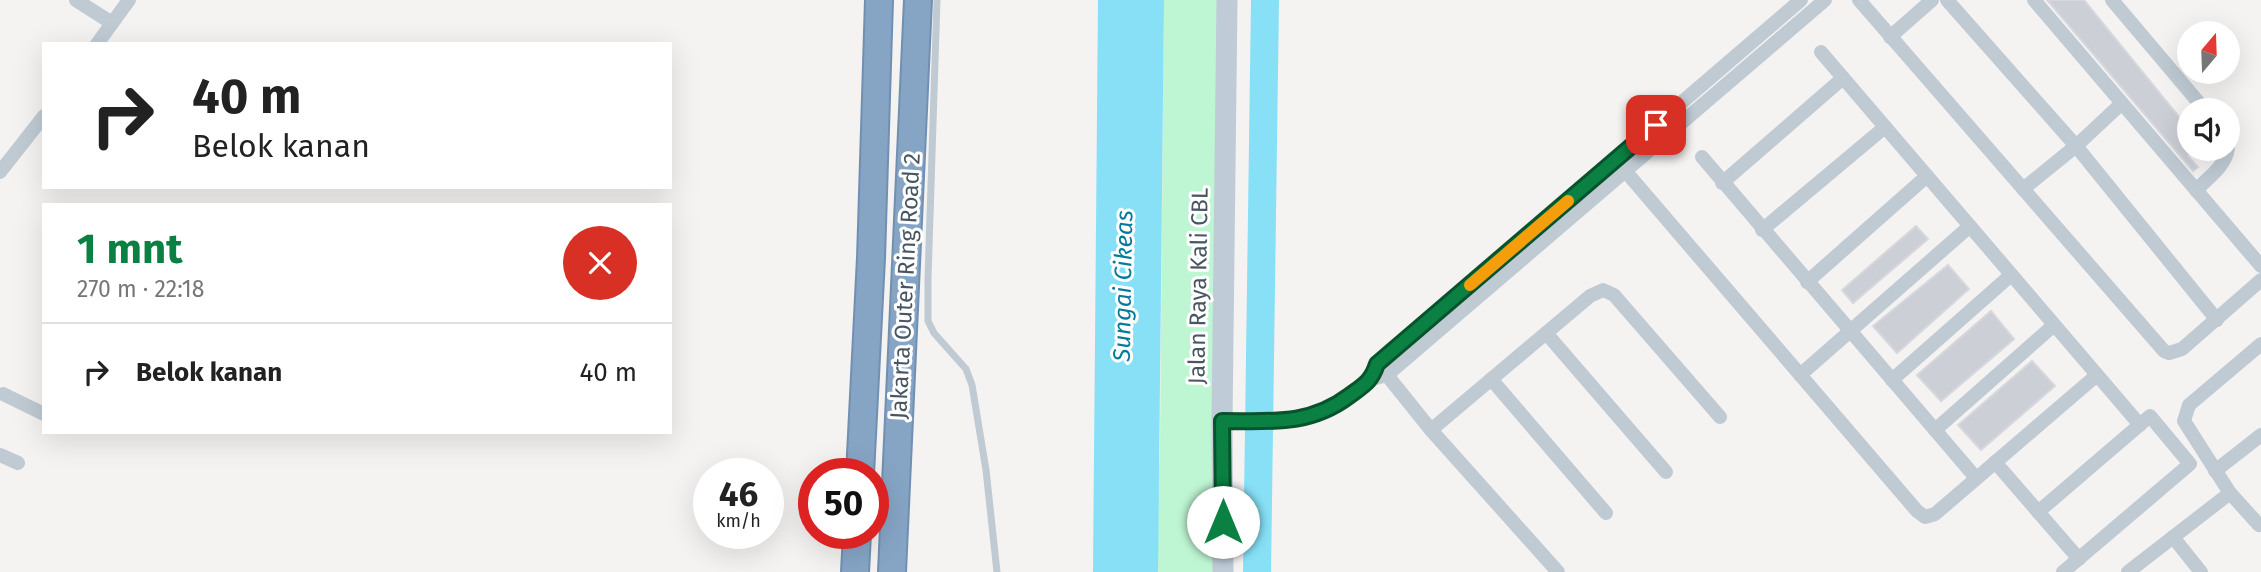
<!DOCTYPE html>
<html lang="id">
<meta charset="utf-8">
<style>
body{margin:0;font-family:"Fira Sans",sans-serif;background:#f6f6f6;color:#222;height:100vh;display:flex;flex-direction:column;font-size:26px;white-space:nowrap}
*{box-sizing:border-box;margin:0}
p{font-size:23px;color:#767676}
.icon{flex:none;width:38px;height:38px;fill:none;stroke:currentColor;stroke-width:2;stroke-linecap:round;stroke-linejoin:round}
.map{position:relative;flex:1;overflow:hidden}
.details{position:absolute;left:42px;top:203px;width:630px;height:231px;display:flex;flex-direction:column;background:#fff;border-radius:0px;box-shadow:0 7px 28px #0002}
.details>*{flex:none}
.top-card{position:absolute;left:42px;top:42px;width:630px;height:147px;border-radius:0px;box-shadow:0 7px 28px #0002;background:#fff;color:#222;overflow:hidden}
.needle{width:46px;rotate:19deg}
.fabs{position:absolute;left:2177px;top:21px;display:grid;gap:14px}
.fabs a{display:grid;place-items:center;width:63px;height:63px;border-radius:50%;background:#fff;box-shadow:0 7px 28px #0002;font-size:35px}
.speed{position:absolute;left:693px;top:458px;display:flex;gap:14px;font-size:35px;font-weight:700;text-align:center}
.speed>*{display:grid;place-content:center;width:91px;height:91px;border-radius:50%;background:#fff;box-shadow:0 7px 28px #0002;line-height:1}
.speed small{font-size:18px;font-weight:400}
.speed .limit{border:10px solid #d22;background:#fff;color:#111}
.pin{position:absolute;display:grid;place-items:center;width:60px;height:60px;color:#fff;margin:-30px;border-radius:14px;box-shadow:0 4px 10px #0006}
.me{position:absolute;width:77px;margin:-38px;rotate:0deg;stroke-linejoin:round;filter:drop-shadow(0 0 5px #0008)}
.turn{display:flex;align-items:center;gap:24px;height:147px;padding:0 35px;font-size:32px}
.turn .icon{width:91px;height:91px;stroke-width:2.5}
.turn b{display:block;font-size:49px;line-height:60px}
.round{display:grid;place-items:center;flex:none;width:74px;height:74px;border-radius:37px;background:#f6f6f6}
.summary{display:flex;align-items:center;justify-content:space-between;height:119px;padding:0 35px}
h1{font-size:42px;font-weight:700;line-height:52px;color:#0b8043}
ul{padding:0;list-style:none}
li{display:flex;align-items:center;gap:21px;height:98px;padding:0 35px;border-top:2px solid #e0e0e0}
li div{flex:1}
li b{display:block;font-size:26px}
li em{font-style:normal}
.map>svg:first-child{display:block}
.green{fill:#bef5d3}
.water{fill:#87e0f6}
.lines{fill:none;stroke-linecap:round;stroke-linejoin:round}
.river{stroke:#87e0f6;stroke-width:28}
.building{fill:#cccfd5;stroke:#d6d8de;stroke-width:2}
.highway-casing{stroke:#7190b1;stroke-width:30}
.lane{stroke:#bfcad3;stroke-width:7}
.street{stroke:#bfcad3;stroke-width:14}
.secondary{stroke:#bfcbd7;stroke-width:21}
.highway{stroke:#86a5c5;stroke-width:26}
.route-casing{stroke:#07532c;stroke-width:18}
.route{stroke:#0b8043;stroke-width:12}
.slow{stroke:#f59e0b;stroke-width:12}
.labels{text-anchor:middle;stroke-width:6;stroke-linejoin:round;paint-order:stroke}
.street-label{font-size:23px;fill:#485662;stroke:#fff}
.water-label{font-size:24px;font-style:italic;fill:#037c9b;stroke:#fff}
</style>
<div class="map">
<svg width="2261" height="572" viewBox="0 0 2261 572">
<rect width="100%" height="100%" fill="#f5f2f2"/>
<path class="green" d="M1164 0H1228L1226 572H1155L1160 449Z"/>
<path class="water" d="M1098 0H1164L1158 572H1093Z"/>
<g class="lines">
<path class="river" d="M1257 572 1265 0"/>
</g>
<g class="building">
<path d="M2047 0H2084L2189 129 2188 156 2198 167 2193 171Z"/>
<path d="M1916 226 1928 239 1853 303 1842 290Z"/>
<path d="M1948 265 1969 289 1897 353 1873 326Z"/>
<path d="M1991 311 2014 339 1941 401 1917 375Z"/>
<path d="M2032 361 2055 386 1981 450 1958 425Z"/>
</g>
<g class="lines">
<defs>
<g id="highway">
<path d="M860 474 871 258 879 0"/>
<path d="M855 572 857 534"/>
<path d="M892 572 918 0"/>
</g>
</defs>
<use href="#highway" class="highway-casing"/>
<path class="lane" d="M937 0 928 278V321L934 333 966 369 972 385 986 470 997 572"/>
<g class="street">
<path d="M76 0 112 23"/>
<path d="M1801 0 1377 364 1372 379 1387 375 1825 0"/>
<path d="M1859 0 2164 351 2169 353 2182 349 2261 280"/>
<path d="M1947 0 2076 146 2217 320"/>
<path d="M2034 0 2261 266"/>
<path d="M2112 0 2205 110"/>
<path d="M1890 37 1932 0"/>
<path d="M97 44 129 0"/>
<path d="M1821 52 2140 425"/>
<path d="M1702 157 1976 478"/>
<path d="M1621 166 1917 511 1925 517 1935 514 2097 375"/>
<path d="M0 172 44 116"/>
<path d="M1722 183 1843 78"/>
<path d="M2023 189 2076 146 2121 104"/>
<path d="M2196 190C2209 177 2230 163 2228 143"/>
<path d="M1762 230 1885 127"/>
<path d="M1807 282 1927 176"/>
<path d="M1546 333 1666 472"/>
<path d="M2261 344 2189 405 2184 421 2230 493 2259 525 2261 524"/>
<path d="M1382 369 1431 430 1558 572"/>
<path d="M1800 375 1970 226"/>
<path d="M1491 379 1606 513"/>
<path d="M1892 380 2011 275"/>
<path d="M3 394 44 414"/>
<path d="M1222 421C1252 421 1288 425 1316 415 1337 408 1354 392 1372 379"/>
<path d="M1431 430 1590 296 1603 290 1614 295 1720 417"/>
<path d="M1935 430 2054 325"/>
<path d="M0 455 18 463"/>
<path d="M1995 462 2079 559"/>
<path d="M2215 471 2261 435"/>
<path d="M2038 512 2150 416 2190 464 2063 572"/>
<path d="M2173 537 2201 572"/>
<path d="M2128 572 2230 493"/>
</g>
<path class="secondary" d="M1223 572 1222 421 1227 0"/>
<use href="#highway" class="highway"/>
</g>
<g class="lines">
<defs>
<path id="route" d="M1223 522 1222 421C1270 421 1309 426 1349 396 1364 385 1371 382 1377 364L1656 125"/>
</defs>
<use href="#route" class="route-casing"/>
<use href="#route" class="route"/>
<path class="slow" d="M1470 285 1568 201"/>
</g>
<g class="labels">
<g class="street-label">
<text transform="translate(905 286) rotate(-87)" y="8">Jakarta Outer Ring Road 2</text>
<text transform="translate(1198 286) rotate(-89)" y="8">Jalan Raya Kali CBL</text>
</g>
<g class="water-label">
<text transform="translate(1123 286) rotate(-89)" y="8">Sungai Cikeas</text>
</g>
</g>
</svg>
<div class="fabs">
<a><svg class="needle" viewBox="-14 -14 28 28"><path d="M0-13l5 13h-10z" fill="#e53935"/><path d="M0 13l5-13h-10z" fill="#767676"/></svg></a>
<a><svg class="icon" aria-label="sound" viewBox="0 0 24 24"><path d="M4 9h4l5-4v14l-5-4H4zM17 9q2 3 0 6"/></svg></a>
</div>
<div class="speed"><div>46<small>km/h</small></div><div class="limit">50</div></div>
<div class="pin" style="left:1656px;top:125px;background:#d93025"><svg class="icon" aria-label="arrive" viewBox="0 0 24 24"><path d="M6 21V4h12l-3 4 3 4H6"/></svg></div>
<svg class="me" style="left:1223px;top:522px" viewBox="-20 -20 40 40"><circle r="19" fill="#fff"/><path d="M0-13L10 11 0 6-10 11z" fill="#0b8043"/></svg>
<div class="top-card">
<div class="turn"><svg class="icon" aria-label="right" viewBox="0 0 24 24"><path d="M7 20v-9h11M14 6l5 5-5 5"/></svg><div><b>40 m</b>Belok kanan</div></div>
</div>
<section class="details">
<div class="summary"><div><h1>1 mnt</h1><p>270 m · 22:18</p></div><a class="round" style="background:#d93025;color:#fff"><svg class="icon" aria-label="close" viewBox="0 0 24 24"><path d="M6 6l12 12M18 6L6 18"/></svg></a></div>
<ul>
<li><svg class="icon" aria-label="right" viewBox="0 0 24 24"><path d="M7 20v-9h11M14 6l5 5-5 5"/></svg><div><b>Belok kanan</b></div><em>40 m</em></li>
</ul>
</section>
</div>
